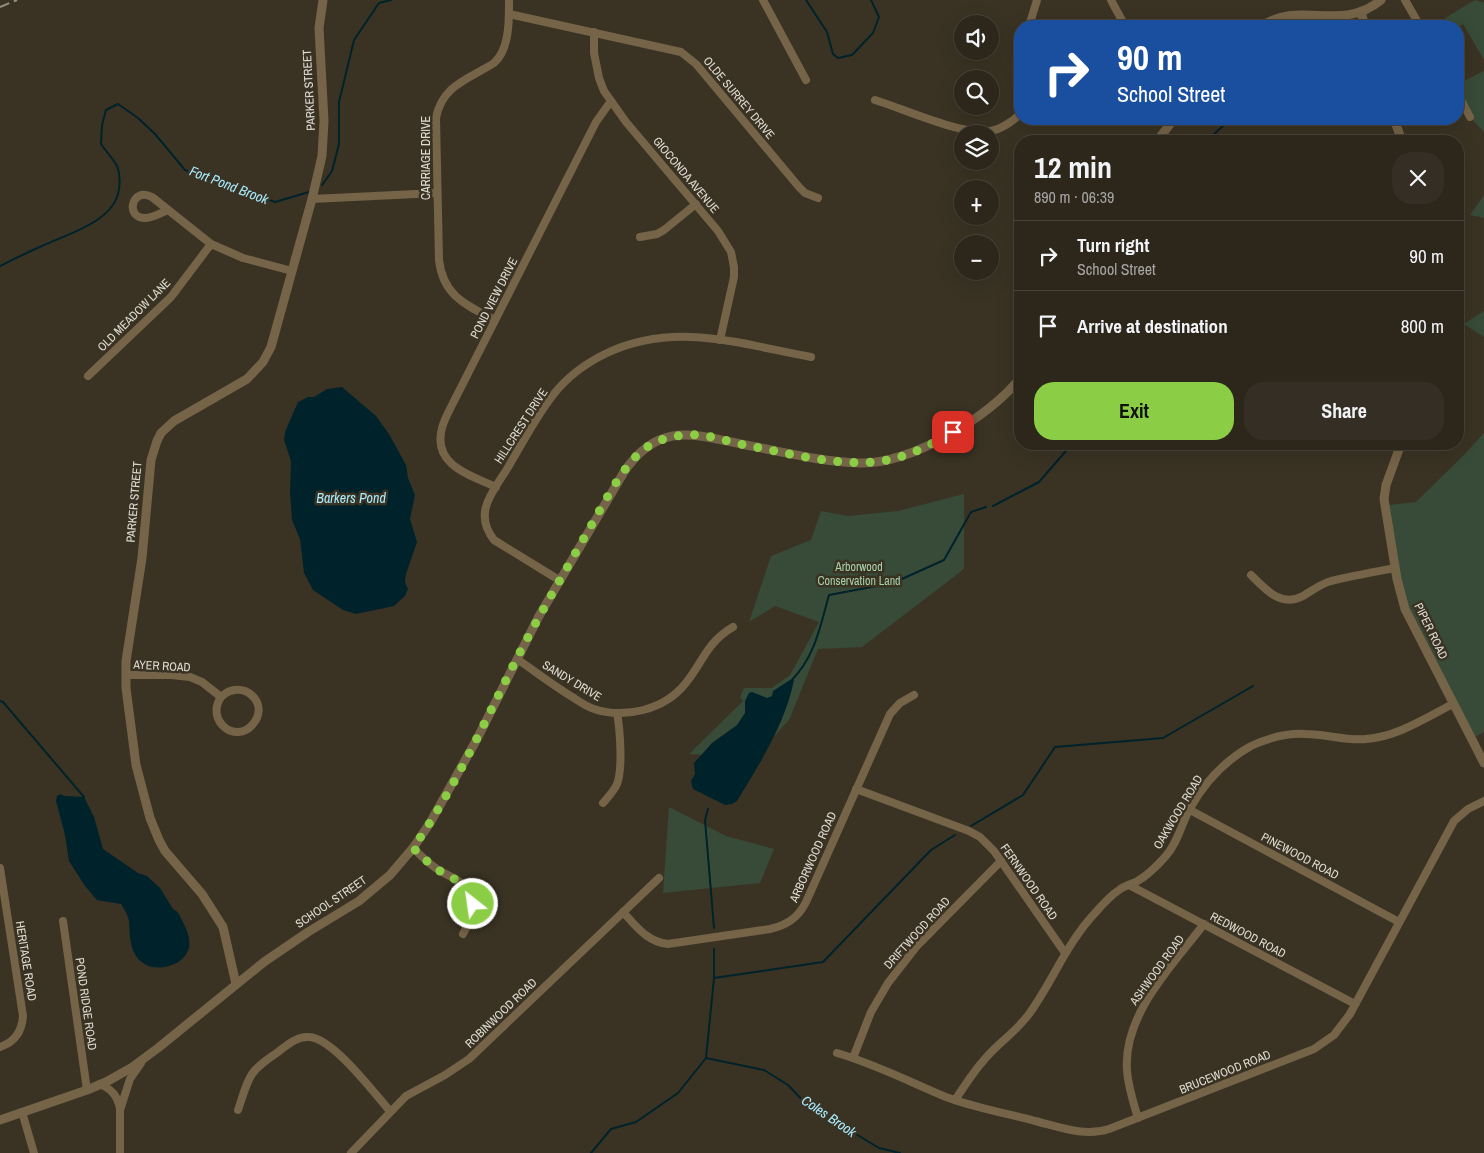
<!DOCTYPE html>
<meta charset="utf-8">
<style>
body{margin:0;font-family:"Archivo Narrow",sans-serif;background:#342e24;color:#f1f3f6;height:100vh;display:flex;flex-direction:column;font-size:19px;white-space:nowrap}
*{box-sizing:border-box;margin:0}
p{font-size:16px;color:#a6a5a3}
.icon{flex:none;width:28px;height:28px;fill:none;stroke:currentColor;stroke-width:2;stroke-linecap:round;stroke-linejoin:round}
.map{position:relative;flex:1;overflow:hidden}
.sheet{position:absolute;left:1014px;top:135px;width:450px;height:315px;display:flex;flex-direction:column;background:#2c261b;border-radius:20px;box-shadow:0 5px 20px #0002,0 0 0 1px #48433a}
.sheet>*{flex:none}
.top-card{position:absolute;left:1014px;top:20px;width:450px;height:105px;border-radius:20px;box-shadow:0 5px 20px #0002,0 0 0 1px #48433a;background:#1a4fa0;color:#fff;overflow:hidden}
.buttons{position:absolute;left:954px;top:15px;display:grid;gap:10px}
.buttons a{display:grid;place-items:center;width:45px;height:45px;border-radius:50%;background:#2c261b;box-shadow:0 5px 20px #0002,0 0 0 1px #48433a;font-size:25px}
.pin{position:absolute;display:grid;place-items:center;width:42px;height:42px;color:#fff;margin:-21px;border-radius:10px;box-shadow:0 2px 8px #0006}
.me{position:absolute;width:55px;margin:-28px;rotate:330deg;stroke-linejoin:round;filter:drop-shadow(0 0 4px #0008)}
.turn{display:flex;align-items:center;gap:18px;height:105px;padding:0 20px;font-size:22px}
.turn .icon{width:65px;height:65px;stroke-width:2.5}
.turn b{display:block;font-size:35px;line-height:42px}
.round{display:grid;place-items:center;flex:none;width:52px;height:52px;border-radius:20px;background:#342e24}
.headline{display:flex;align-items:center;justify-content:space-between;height:85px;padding:0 20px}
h1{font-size:30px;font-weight:800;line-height:38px}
.primary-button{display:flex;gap:10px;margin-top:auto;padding:10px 20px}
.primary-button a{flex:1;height:58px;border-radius:20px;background:#8bce46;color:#111;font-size:20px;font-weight:800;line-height:58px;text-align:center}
.primary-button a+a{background:#342e24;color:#f1f3f6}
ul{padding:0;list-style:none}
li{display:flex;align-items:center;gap:15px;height:70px;padding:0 20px;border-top:1px solid #48433a}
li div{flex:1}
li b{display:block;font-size:19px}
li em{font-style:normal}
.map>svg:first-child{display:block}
.green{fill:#374b38}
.water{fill:#00222a}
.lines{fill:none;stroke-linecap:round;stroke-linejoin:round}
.stream{stroke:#00222a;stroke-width:2}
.minor{stroke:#756448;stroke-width:8}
.tertiary{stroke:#756448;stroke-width:9}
.rail{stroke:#959083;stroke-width:2;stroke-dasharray:10 5;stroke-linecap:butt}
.route{stroke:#8bce46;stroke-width:9;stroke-dasharray:0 16.2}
.labels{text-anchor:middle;stroke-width:5;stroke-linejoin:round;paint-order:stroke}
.street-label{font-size:12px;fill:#e0dcd2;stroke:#3a3324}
.park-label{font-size:12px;fill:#a6d1a9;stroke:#3a3324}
.water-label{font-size:14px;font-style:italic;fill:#a8ecfe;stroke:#3a3324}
</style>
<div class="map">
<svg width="1484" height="1153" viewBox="0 0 1484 1153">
<rect width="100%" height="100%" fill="#3a3324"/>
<g class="green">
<path d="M1475 0 1484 3V60L1463 24 1458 27 1445 26 1449 24 1445 18Z"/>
<path d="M1484 71V132L1462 109 1458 102V84Z"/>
<path d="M1484 195V218L1470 215Z"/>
<path d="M1484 311V337L1464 324Z"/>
<path d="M1484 433V732L1475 737 1410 611 1400 583 1389 505 1416 502 1464 455Z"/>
<path d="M964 494V569L862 647 818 649 789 720 732 782 703 755 689 754 743 701 740 697 744 688H772L790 675 819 622 775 606 749 622 771 556 811 540 821 511 848 516 898 511Z"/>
<path d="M669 807 726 836 774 849 760 883 663 893Z"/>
</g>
<g class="water">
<path d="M342 387 376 416 389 434 406 465 408 478 415 495 410 519 417 542 406 574 405 582 408 589 405 596 394 606 356 614 343 610 313 590 304 573 300 539 292 520 290 492 291 461 284 440 285 432 298 402 308 397H314L327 389Z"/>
<path d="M790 680H794C785 724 760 763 737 801L732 804 725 805 693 789 691 781 695 774 694 763 712 743 737 725 745 713V701L749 693 752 692 767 698 772 696 773 691Z"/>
<path d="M60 794 65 796 84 797 94 817 103 849 138 873 147 876 160 888 173 909C178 911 180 916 182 920 187 930 193 943 187 953 179 967 155 972 143 963 129 953 130 935 129 921 128 915 124 909 121 904L97 900 85 886 69 861 65 835 56 801 57 796Z"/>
</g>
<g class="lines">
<g class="stream">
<path d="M806 0 827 32 833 54 838 58 852 55 873 33 879 17 871 0"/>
<path d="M1207 141 1230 119"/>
<path d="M322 185 332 171 339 144V102L354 40 379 3 391 0"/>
<path d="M0 266C14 259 28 252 42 246 67 234 115 222 119 189 120 182 120 173 117 166 113 159 106 151 101 144L102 125 106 110 118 104 138 118 155 134 185 170 238 191 253 194 275 202 309 192"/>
<path d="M993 506 1039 482 1072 444"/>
<path d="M791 681C815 657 820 627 829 595L893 583 944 560 971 512 986 507"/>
<path d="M0 701 3 702 84 797"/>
<path d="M708 809 705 820 714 928"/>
<path d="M971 826 1023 795 1055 747 1163 738 1253 686"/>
<path d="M714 978 823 962 931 850 955 835"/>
<path d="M706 1058 714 978V949"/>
<path d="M591 1153 611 1129 636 1122 678 1093 706 1058 764 1070 788 1085 806 1104 879 1148 900 1153"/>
</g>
<g class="minor">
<path d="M763 0 806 80"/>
<path d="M1111 0 1125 26"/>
<path d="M1405 0 1420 26"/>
<path d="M509 14 681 52 696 64 799 187 805 193 818 198"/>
<path d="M1029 26 1037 0"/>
<path d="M594 32V53L599 78 604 91 626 122 718 231 731 252 734 267V277L720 340"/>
<path d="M1458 94 1470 117"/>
<path d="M875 100C904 109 963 136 990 131 1000 130 1013 121 1020 114"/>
<path d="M1392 141 1401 138"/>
<path d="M312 199 437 193"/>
<path d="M168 210C161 213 152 218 145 218 125 219 131 186 152 197L211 244 243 258 292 271"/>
<path d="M640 237 657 234 664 230 696 204"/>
<path d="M495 320C466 305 443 296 439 260L436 118C442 85 469 79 494 63 510 49 509 19 509 0"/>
<path d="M88 376 171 297 211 244"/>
<path d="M496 487C470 475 432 465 442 428 444 420 449 411 453 403L596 122 611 101"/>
<path d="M1251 575C1265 589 1281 608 1303 596 1312 591 1320 584 1331 581 1352 576 1374 572 1395 568"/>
<path d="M559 580 494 540C473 513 492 493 507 469 522 444 535 418 553 395 567 377 586 363 607 353 675 321 740 344 811 357"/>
<path d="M517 659C536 672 554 686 574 698 580 702 587 707 594 709 625 719 664 710 685 684 703 662 707 642 733 627"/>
<path d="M126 675H171L190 677 202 682 221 697C205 721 236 745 253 724 271 703 242 677 221 697"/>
<path d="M856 789 969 831 980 837 994 851 1065 953"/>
<path d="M603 803C608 797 614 791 617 784 623 769 620 729 617 713"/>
<path d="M1190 810 1399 922"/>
<path d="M413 848C419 854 426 861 433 866 441 873 452 876 460 882 481 896 473 917 463 934"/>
<path d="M0 868 23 1016C22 1031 15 1042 0 1047"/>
<path d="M1129 885 1355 1004"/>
<path d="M623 912C636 926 647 942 668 944L770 929C787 925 798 918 806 902L890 714 900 703 914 695"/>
<path d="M63 921 87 1090"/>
<path d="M837 1053C875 1064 910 1082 946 1097 975 1108 1006 1113 1035 1121 1059 1127 1085 1137 1109 1129L1314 1049 1334 1035 1350 1014 1454 821 1468 809 1484 801"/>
<path d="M853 1058 871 1012 888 983 916 947 1001 861"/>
<path d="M100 1084C112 1090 117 1095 120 1108"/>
<path d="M955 1100C964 1087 973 1072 984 1060 998 1043 1016 1032 1029 1014 1053 981 1066 944 1095 913 1102 905 1110 896 1119 890 1124 886 1131 884 1136 882 1147 876 1157 866 1165 857 1177 844 1181 826 1189 810 1204 783 1224 761 1251 746 1268 738 1288 733 1306 734 1326 734 1346 741 1366 739 1397 737 1427 717 1453 704"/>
<path d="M238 1110C242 1099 245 1085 252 1074 258 1065 269 1058 278 1052 287 1045 297 1036 309 1037 333 1038 374 1093 390 1111"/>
<path d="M22 1112 34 1153"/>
<path d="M1138 1118C1133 1102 1128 1086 1127 1070 1123 1014 1173 965 1204 924"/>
<path d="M120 1153V1110L130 1079 141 1063"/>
<path d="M351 1153 406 1096 445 1075 469 1059 659 878"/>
</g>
<g class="tertiary">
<path d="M1361 12 1365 26"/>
<path d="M1262 26C1299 0 1341 33 1381 0"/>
<path d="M1394 119 1402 141"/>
<path d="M1157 141 1174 119"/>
<path d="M1401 444 1386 485 1384 499 1397 579 1405 609 1484 763"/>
<path d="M236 984 223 927 202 894 165 851 159 840 150 818 136 765 126 688V661L142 558 151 460 157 441 161 433 174 421 247 379 263 362 271 347 312 199 322 156 324 121 319 28 323 0"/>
<path d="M0 1120 87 1090 106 1082 131 1068 158 1048 264 962 308 932 359 901 390 875 413 848 430 823 477 739 539 616 624 472C659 420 695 435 746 445 783 452 822 462 859 463 910 465 990 417 1020 378"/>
</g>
<path class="rail" d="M0 7 17 0"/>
</g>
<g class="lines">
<path class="route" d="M473 904C465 878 453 881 434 867 426 861 420 854 413 848 451 794 479 734 508 676 531 629 558 584 584 538 599 513 621 467 643 450 658 438 679 434 698 435 714 436 729 442 745 445 788 453 849 470 892 459 914 454 934 443 953 432"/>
</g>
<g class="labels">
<g class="street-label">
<text transform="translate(309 90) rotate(-93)" y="4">PARKER STREET</text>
<text transform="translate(739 98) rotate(50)" y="4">OLDE SURREY DRIVE</text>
<text transform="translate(426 158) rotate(-90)" y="4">CARRIAGE DRIVE</text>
<text transform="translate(686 175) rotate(50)" y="4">GIOCONDA AVENUE</text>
<text transform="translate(494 298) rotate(-63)" y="4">POND VIEW DRIVE</text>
<text transform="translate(134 315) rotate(-45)" y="4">OLD MEADOW LANE</text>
<text transform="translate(521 426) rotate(-57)" y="4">HILLCREST DRIVE</text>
<text transform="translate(134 502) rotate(-85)" y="4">PARKER STREET</text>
<text transform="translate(1431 631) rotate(64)" y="4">PIPER ROAD</text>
<text transform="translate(162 666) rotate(3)" y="4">AYER ROAD</text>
<text transform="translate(572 681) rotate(31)" y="4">SANDY DRIVE</text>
<text transform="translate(1178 812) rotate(-59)" y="4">OAKWOOD ROAD</text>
<text transform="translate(1300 856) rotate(28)" y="4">PINEWOOD ROAD</text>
<text transform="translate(813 857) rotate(-66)" y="4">ARBORWOOD ROAD</text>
<text transform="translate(1029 882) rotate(55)" y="4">FERNWOOD ROAD</text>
<text transform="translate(331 902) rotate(-34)" y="4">SCHOOL STREET</text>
<text transform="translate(917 933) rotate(-48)" y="4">DRIFTWOOD ROAD</text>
<text transform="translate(1248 935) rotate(28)" y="4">REDWOOD ROAD</text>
<text transform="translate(26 961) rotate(81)" y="4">HERITAGE ROAD</text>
<text transform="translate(1157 970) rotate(-54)" y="4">ASHWOOD ROAD</text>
<text transform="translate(86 1004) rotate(82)" y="4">POND RIDGE ROAD</text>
<text transform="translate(501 1013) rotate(-44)" y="4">ROBINWOOD ROAD</text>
<text transform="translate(1225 1072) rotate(-22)" y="4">BRUCEWOOD ROAD</text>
</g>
<g class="park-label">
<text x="859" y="571">Arborwood<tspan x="859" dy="14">Conservation Land</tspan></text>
</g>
<g class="water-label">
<text transform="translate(229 185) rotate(21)" y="5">Fort Pond Brook</text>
<text x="351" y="503">Barkers Pond</text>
<text transform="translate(829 1116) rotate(34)" y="5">Coles Brook</text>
</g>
</g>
</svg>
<div class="buttons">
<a><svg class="icon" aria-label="sound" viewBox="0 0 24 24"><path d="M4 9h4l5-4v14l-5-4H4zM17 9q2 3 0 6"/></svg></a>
<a><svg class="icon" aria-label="search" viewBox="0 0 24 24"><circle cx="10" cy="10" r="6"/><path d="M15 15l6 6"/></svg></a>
<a><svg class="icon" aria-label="layers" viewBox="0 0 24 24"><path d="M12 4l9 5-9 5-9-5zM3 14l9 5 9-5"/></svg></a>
<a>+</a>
<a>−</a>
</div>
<div class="pin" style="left:953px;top:432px;background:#d93025"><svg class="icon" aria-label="arrive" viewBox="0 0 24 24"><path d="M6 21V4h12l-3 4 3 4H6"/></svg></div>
<svg class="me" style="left:473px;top:904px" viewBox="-20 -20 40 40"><circle r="17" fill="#8bce46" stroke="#fff" stroke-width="3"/><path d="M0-11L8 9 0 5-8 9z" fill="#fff"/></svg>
<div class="top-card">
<div class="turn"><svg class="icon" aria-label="right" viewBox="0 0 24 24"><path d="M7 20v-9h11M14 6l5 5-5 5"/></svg><div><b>90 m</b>School Street</div></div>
</div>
<section class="sheet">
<div class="headline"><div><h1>12 min</h1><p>890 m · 06:39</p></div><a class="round"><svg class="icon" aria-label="close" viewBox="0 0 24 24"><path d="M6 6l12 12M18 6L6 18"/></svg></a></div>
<ul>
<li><svg class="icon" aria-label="right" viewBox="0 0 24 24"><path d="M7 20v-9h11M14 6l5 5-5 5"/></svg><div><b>Turn right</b><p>School Street</p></div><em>90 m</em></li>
<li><svg class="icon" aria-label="arrive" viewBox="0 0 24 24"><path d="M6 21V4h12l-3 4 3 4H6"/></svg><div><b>Arrive at destination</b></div><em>800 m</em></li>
</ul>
<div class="primary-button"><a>Exit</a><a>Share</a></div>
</section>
</div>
